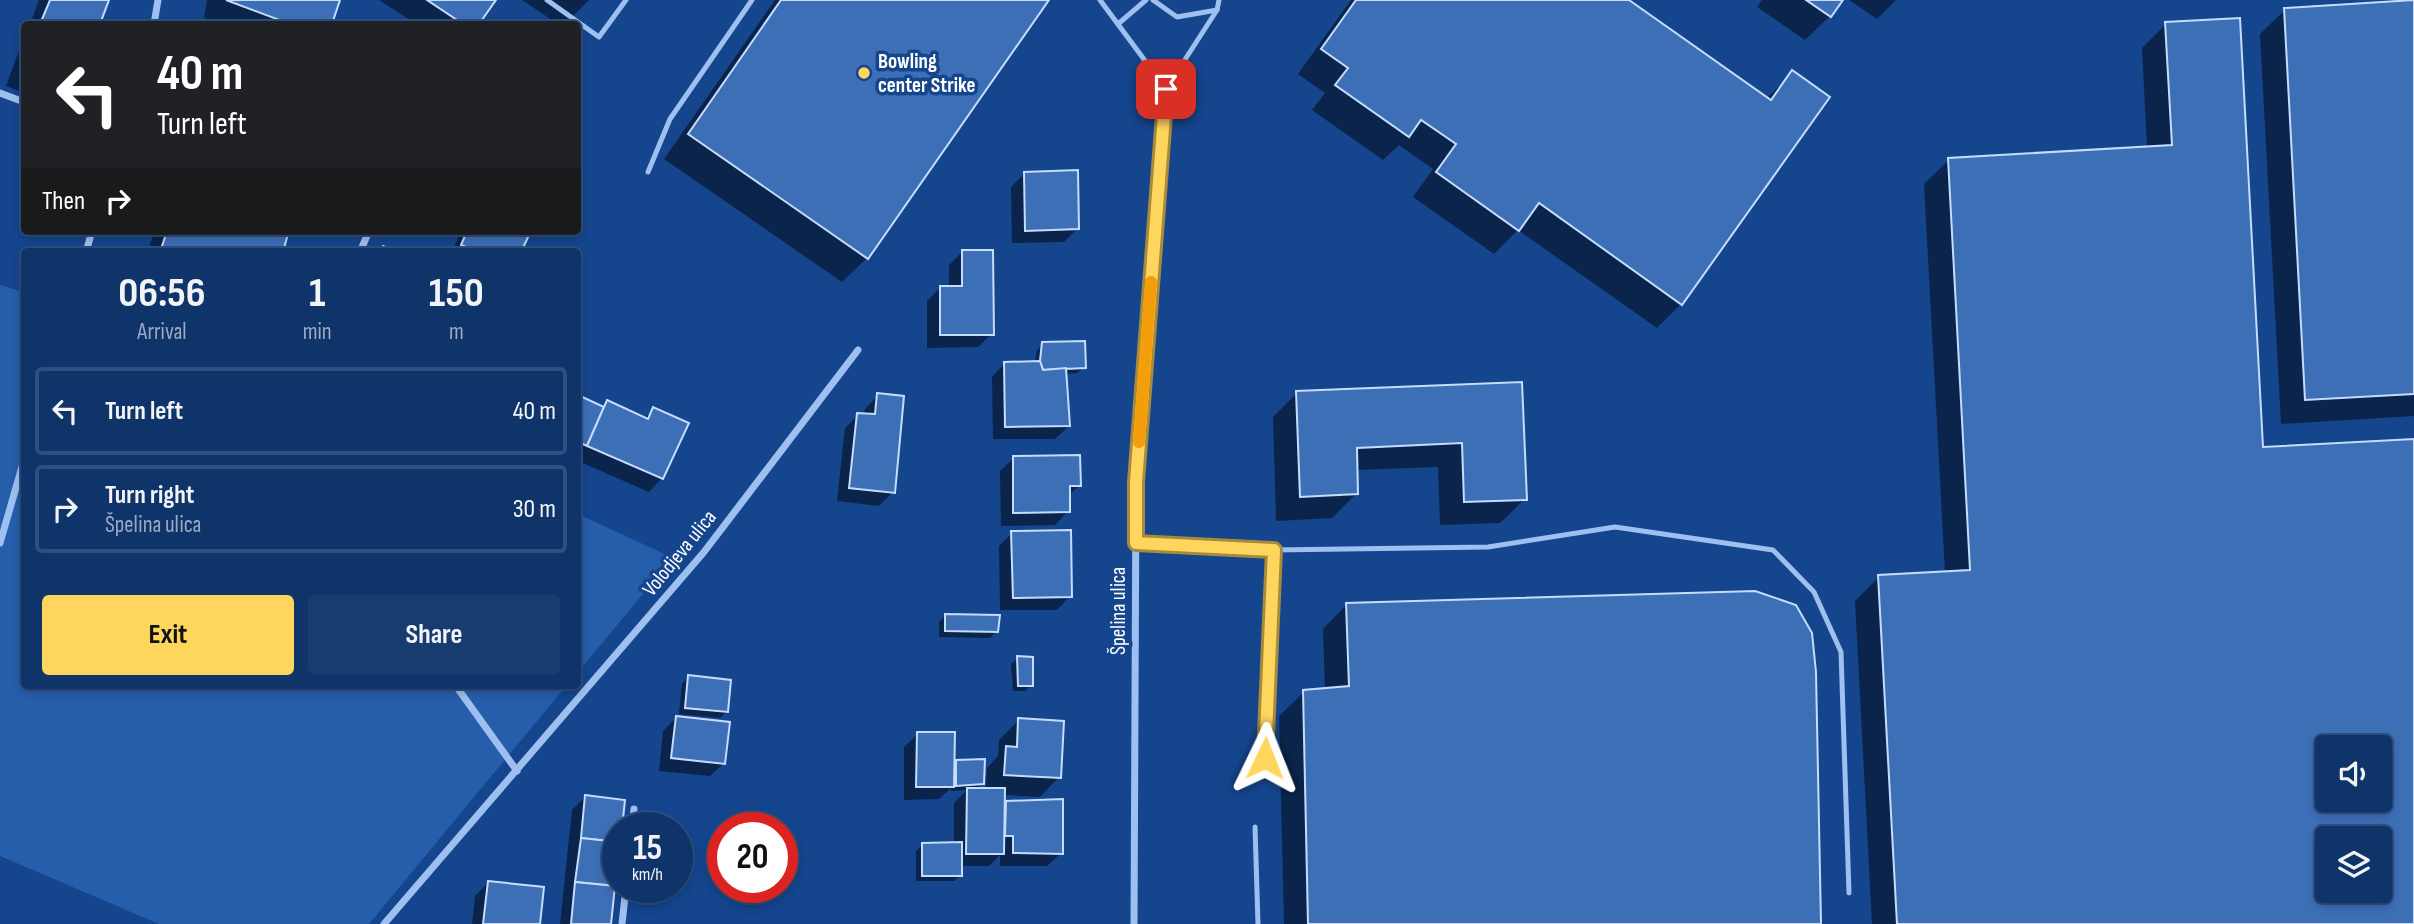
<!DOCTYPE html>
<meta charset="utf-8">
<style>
body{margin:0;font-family:"Sofia Sans Condensed",sans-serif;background:#183c70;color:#f1f3f6;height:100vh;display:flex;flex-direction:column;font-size:26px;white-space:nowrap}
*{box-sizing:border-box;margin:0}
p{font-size:23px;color:#9baac1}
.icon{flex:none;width:38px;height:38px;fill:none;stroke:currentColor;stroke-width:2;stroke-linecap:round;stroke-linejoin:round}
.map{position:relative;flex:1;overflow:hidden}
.side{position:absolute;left:21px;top:248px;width:560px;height:441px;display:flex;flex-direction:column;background:#0f346a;border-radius:7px;box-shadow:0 4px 10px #0003,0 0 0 2px #2f4f7e}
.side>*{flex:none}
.guide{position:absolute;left:21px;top:21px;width:560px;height:214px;border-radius:7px;box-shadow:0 4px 10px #0003,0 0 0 2px #2f4f7e;background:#202124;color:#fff;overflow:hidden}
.controls{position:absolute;left:2315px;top:735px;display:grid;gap:14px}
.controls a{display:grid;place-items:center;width:77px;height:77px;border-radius:7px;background:#0f346a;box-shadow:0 4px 10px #0003,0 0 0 2px #2f4f7e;font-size:35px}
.speed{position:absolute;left:602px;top:812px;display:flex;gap:14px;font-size:35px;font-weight:700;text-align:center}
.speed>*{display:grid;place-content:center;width:91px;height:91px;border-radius:50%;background:#0f346a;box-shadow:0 4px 10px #0003,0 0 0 2px #2f4f7e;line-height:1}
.speed small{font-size:18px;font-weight:400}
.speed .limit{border:10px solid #d22;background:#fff;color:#111}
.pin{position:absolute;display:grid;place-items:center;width:60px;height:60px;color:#fff;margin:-30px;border-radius:14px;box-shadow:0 4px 10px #0006}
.me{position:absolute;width:77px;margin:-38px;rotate:2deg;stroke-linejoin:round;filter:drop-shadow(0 0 5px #0008)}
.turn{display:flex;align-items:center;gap:24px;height:147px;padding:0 21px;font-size:32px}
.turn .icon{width:91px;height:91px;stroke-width:2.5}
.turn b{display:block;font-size:49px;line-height:60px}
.then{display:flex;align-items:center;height:66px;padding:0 21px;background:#0003;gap:14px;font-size:26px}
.eta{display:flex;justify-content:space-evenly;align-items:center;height:119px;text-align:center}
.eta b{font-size:42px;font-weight:700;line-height:49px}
.action{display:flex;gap:14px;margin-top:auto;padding:14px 21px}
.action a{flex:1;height:80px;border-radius:7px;background:#ffd65d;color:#111;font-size:28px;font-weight:700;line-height:80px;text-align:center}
.action a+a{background:#183c70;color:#f1f3f6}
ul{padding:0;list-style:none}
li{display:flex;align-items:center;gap:21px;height:88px;margin:0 14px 10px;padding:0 7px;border:4px solid #2f4f7e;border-radius:7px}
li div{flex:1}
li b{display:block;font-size:26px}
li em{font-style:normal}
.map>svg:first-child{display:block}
.green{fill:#265eac}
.shadow{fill:#0007;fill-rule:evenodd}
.building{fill:#3d6fb7;stroke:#c5dcfc;stroke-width:2;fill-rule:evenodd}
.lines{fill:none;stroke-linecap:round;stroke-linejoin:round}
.service{stroke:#9ec0f0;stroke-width:5}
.minor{stroke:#9ec0f0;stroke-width:7}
.route-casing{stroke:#a68b3c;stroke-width:18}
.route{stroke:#ffd65d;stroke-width:12}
.slow{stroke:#f59e0b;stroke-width:12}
.poi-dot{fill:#ffd65d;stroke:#14458d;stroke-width:2.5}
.labels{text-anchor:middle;stroke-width:7;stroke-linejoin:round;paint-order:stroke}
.poi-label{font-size:21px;font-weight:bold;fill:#fff;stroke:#14458d;text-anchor:start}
.street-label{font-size:21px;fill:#fff;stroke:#14458d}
</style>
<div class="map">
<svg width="2414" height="924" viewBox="0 0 2414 924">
<rect width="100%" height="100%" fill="#14458d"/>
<g class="green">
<path d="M0 285 24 292V686H566L369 924H159L0 856Z"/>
<path d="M578 514 673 558 578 672Z"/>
</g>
<g class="shadow">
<path d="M39 0H107L98 24H30Z"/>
<path d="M207 0H338L330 24H221L204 18Z"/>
<path d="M379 0H493L477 24H416Z"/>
<path d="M522 0H589L565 24H558Z"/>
<path d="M775 0H1047L867 258 842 282 664 159Z"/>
<path d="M1351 0H1626L1766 99 1793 73 1681 304 1657 328 1518 230 1494 254 1413 197 1433 169 1399 145 1383 160 1312 110 1325 93 1298 74Z"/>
<path d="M1762 0H1841L1830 16 1805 40 1757 7Z"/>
<path d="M1849 0H1896L1877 19Z"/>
<path d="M2414 2V416L2281 424 2260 34 2285 10Z"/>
<path d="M2166 24 2261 449 2414 441V924H1872L1855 601 1879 577 1945 573 1924 184 1949 160 2147 148 2142 48ZM2328 747H2380V800H2328ZM2328 838H2380V891H2328Z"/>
<path d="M24 37V93L6 86Z"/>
<path d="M1024 174 1078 228 1064 242 1012 243 1011 187Z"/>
<path d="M154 231H271L282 252H148Z"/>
<path d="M461 231H529L519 252H452Z"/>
<path d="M962 252 992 334 978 347 927 348V301L940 288H949V265Z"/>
<path d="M1043 344 1084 367 1077 373 1065 374 1069 426 1055 439H993L992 377 1005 363 1035 362 1037 350Z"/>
<path d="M1521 384 1525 499 1500 523 1440 525 1438 467 1355 470 1356 494 1332 518 1276 521 1273 417 1297 393Z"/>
<path d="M878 395 893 492 879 506 837 501 845 428 858 415H864L865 409Z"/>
<path d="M578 397 602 408 607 402 644 419 654 409 662 478 649 492 578 461Z"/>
<path d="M1014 458 1079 486 1068 496V511L1055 525 1001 526 1000 471Z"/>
<path d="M1012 533 1070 596 1057 610H1000L999 546Z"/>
<path d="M1347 604 1819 924H1284L1279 716 1304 692 1325 690 1323 629Z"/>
<path d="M946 615 996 632 990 638 939 637V622Z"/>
<path d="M1018 658 1032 685 1025 691H1013L1011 664Z"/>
<path d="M688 677 726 712 720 718 679 714 682 684Z"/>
<path d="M676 718 724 763 710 776 659 771 663 731Z"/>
<path d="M1019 720 1059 777 1040 797 1004 795V803L1061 801V853L1047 866H1000V855L989 866H960V875L954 881H916V851L923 844H954V803L967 790 951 791V788L939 799 904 800V747L918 734 952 767 957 762 982 784 976 790H986L987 768 998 756 999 740Z"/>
<path d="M585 797 618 828V853L610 924H560L572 810Z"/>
<path d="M489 882 538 924H472L475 896Z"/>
</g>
<g class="building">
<path d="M50 0H109L100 24H40Z"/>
<path d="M226 0H340L332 24H290Z"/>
<path d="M427 0H496L479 24H463Z"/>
<path d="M781 0H1049L868 259 688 134Z"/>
<path d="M1356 0H1629L1771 100 1792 70 1830 97 1682 305 1539 203 1519 231 1436 172 1456 144 1421 120 1409 137 1335 85 1348 68 1321 49Z"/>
<path d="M1806 0H1843L1831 17Z"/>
<path d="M2414 0V394L2305 400 2284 8Z"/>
<path d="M2240 18 2263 447 2414 439V924H1897L1878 575 1970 570 1948 158 2172 145 2165 22ZM2328 747H2380V800H2328ZM2328 838H2380V891H2328Z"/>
<path d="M1078 170 1079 229 1025 231 1024 172Z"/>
<path d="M167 231H277L288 234 283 252H160Z"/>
<path d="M467 231H531L521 252H478L461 245Z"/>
<path d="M383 246 396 252H380Z"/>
<path d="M962 250H993L994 335H940V286H962Z"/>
<path d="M1085 341 1086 368 1043 370 1040 361 1042 342Z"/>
<path d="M1040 361 1043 370 1066 368 1070 426 1005 427 1004 362Z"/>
<path d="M1522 382 1527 500 1464 502 1462 443 1357 448 1358 494 1300 497 1296 391Z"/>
<path d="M877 393 904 396 895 493 849 488 857 413 875 414Z"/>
<path d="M578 395 604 407 587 446 578 442Z"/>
<path d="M607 400 648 419 653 407 689 423 663 479 587 446Z"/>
<path d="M1080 455 1081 486H1070V512L1013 513V456Z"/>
<path d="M1071 530 1072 597 1013 598 1011 531Z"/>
<path d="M1755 591 1796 605 1812 633 1816 672 1821 924H1308L1303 690 1349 686 1346 603Z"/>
<path d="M945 614 1000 615 998 632 945 631Z"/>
<path d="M1017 656 1033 657V686H1018Z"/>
<path d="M688 675 731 680 728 712 685 708Z"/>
<path d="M676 716 730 722 725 764 671 758Z"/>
<path d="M1018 718 1064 721 1061 778 1004 775 1006 746 1017 747Z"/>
<path d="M917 732H955L954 787H916Z"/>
<path d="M985 759 984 784 956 786V760Z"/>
<path d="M967 788H1005L1004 854H966Z"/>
<path d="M585 795 625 800 622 828H618V842L581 838Z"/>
<path d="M1063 799V854L1013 853V836H1005L1006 801Z"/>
<path d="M581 838 618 842 615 886 575 882Z"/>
<path d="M962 842V876H922V843Z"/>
<path d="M488 881 544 887 540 924H483Z"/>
<path d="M575 882 615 886 611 924H571Z"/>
</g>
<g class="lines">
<g class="service">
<path d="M547 0 599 37 626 0"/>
<path d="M1100 0 1166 89 1217 10 1219 0"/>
<path d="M1153 0 1177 17 1217 10"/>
<path d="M1118 24 1146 0"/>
<path d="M648 172 670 119 752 0"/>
<path d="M1136 543 1274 550 1265 758"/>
<path d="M1274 550 1488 547 1615 527 1773 550 1814 592 1841 652 1849 893"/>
<path d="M1255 827 1258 924"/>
</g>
<g class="minor">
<path d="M154 24 158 0"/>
<path d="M0 93 24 102"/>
<path d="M86 252 92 231"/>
<path d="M360 252 369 231"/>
<path d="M0 543 24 460"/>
<path d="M456 686 517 771"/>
<path d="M632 828 634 809"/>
<path d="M384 924 704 552 858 350"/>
<path d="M622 924 626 887"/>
<path d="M1134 924 1136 483 1166 89"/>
</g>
</g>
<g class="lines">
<defs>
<path id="route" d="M1166 89 1136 482V543L1274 550 1265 758"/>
</defs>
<use href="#route" class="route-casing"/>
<use href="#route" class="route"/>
<path class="slow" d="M1139 442 1151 282"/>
</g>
<circle class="poi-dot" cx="864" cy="73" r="7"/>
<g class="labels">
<g class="poi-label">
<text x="878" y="68">Bowling<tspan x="878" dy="24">center Strike</tspan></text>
</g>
<g class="street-label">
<text transform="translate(679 553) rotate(-51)" y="7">Volodjeva ulica</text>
<text transform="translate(1118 611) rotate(-90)" y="7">Špelina ulica</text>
</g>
</g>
</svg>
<div class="controls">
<a><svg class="icon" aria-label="sound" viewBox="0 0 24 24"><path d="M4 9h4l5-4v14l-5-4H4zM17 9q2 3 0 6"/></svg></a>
<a><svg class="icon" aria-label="layers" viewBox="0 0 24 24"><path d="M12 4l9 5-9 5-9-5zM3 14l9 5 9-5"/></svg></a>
</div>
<div class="speed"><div>15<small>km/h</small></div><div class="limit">20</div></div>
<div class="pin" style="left:1166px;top:89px;background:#d93025"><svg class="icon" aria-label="arrive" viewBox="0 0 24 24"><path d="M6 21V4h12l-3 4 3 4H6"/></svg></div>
<svg class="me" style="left:1265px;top:758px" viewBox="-20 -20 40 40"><path d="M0-17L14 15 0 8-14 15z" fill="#ffd65d" stroke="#fff" stroke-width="4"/></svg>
<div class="guide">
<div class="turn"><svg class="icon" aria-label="left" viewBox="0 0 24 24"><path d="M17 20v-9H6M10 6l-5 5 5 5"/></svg><div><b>40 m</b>Turn left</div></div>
<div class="then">Then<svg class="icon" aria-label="right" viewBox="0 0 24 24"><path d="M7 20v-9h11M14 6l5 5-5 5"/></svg></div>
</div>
<section class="side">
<div class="eta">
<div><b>06:56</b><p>Arrival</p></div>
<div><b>1</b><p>min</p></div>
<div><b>150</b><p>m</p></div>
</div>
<ul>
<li><svg class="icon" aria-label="left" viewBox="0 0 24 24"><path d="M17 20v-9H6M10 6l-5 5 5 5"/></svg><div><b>Turn left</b></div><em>40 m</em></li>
<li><svg class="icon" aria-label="right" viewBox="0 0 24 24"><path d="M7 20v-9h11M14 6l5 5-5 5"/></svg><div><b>Turn right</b><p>Špelina ulica</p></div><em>30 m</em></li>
</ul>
<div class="action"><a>Exit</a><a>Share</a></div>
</section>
</div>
